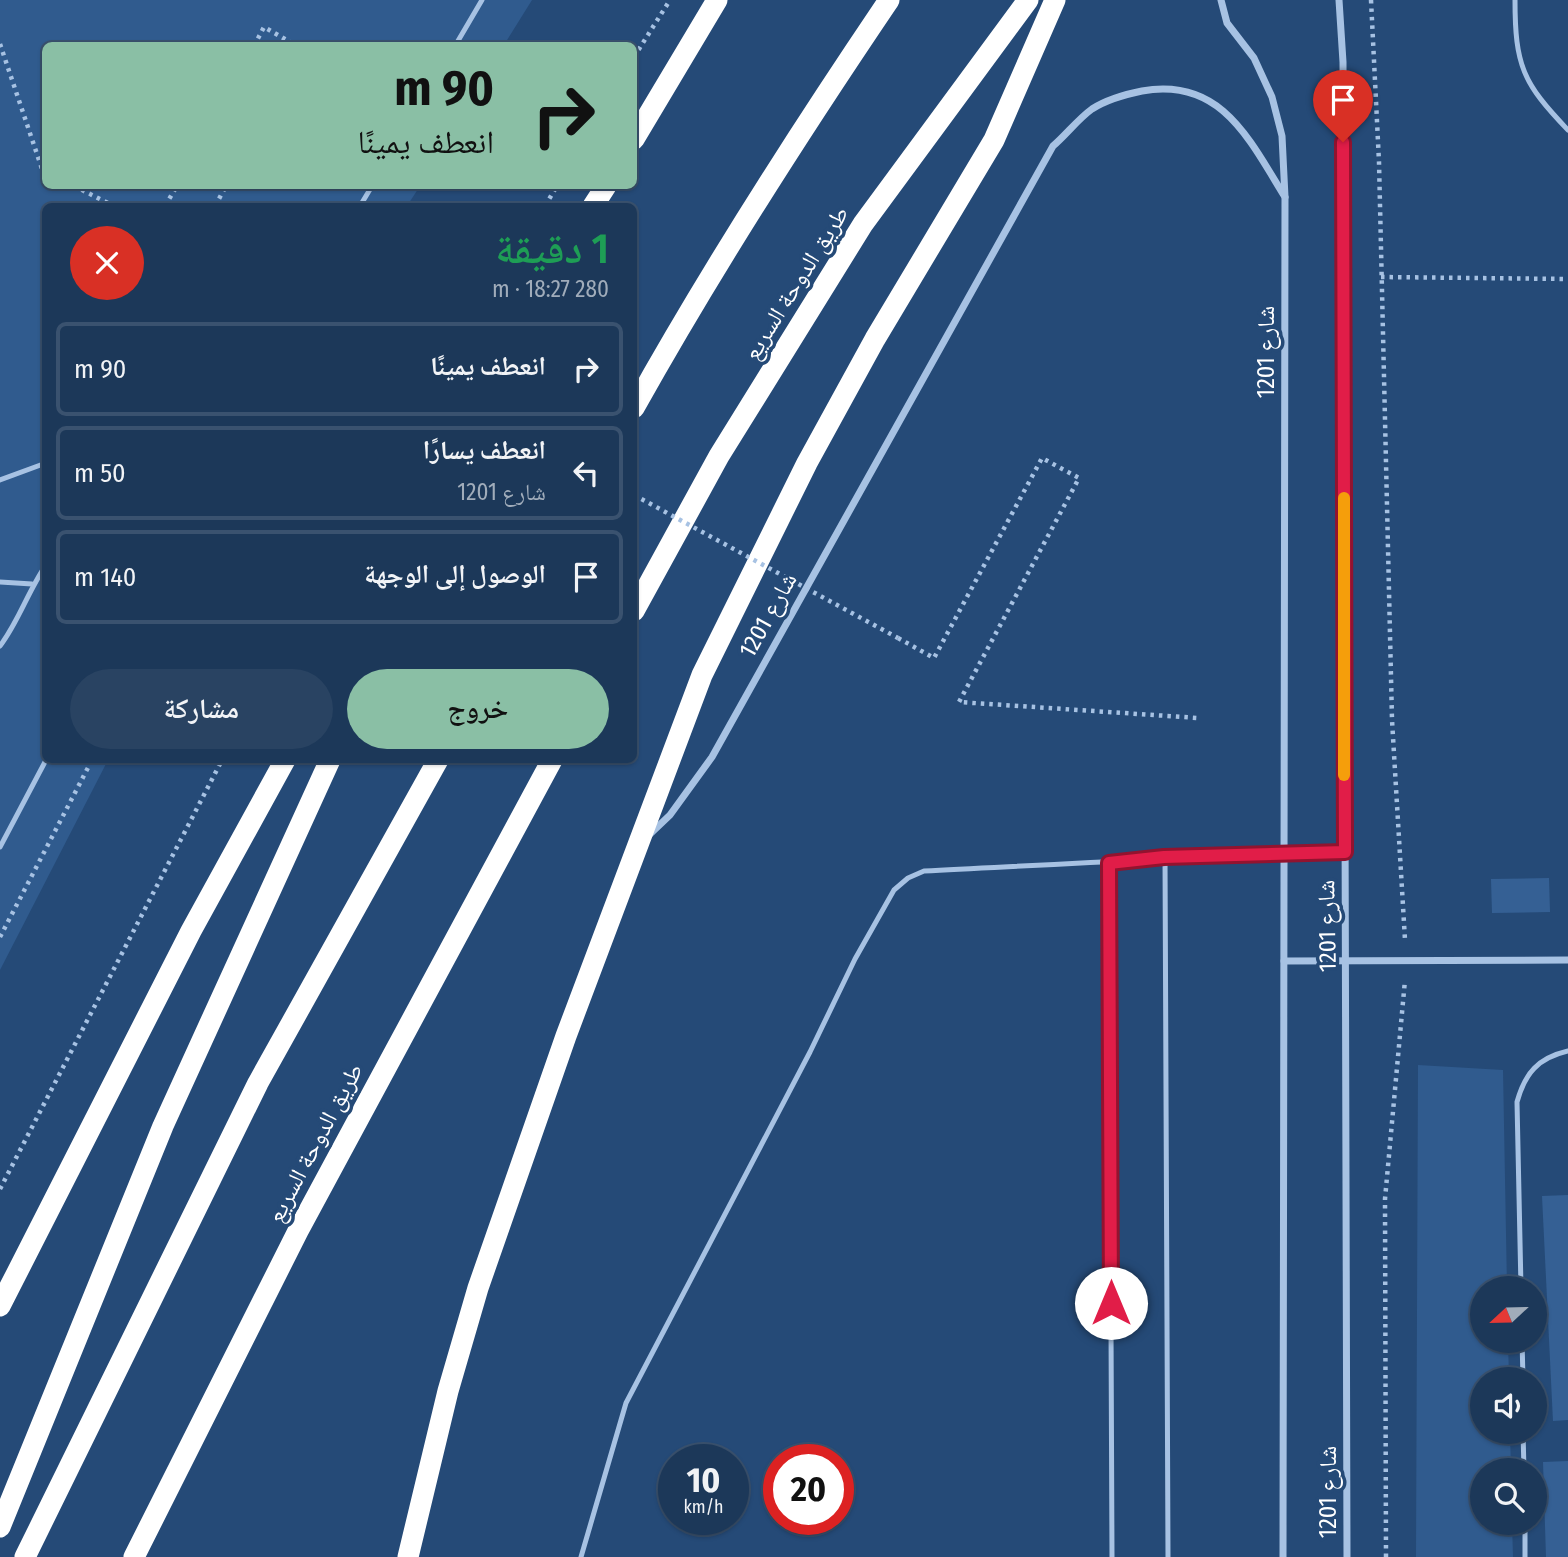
<!DOCTYPE html>
<html lang="ar">
<meta charset="utf-8">
<style>
body{margin:0;font-family:"Fira Sans Condensed","Noto Naskh Arabic",sans-serif;background:#294362;color:#f1f3f6;direction:rtl;height:100vh;display:flex;flex-direction:column;font-size:26px;white-space:nowrap}
*{box-sizing:border-box;margin:0}
p{font-size:23px;color:#a0acba}
.icon{flex:none;width:38px;height:38px;fill:none;stroke:currentColor;stroke-width:2;stroke-linecap:round;stroke-linejoin:round}
.map{position:relative;flex:1;overflow:hidden;direction:ltr}
.details{position:absolute;left:42px;top:203px;width:595px;height:560px;display:flex;flex-direction:column;background:#1c3859;border-radius:10px;box-shadow:0 2px 5px #0004,0 0 0 2px #3a526f;direction:rtl}
.details>*{flex:none}
.guide{position:absolute;left:42px;top:42px;width:595px;height:147px;border-radius:10px;box-shadow:0 2px 5px #0004,0 0 0 2px #3a526f;direction:rtl;background:#8abfa5;color:#111;overflow:hidden}
.needle{width:46px;rotate:248deg}
.controls{position:absolute;left:1470px;top:1276px;display:grid;gap:14px}
.controls a{display:grid;place-items:center;width:77px;height:77px;border-radius:50%;background:#1c3859;box-shadow:0 2px 5px #0004,0 0 0 2px #3a526f;font-size:35px}
.speed{position:absolute;left:658px;top:1444px;display:flex;gap:14px;font-size:35px;font-weight:700;text-align:center}
.speed>*{display:grid;place-content:center;width:91px;height:91px;border-radius:50%;background:#1c3859;box-shadow:0 2px 5px #0004,0 0 0 2px #3a526f;line-height:1}
.speed small{font-size:18px;font-weight:400}
.speed .limit{border:10px solid #d22;background:#fff;color:#111}
.pin{position:absolute;display:grid;place-items:center;width:60px;height:60px;color:#fff;margin:-72px -30px;border-radius:50% 50% 50% 0;rotate:-45deg;box-shadow:0 0 7px #0007}
.pin .icon{rotate:45deg}
.me{position:absolute;width:77px;margin:-38px;rotate:0deg;stroke-linejoin:round;filter:drop-shadow(0 0 5px #0008)}
.turn{display:flex;align-items:center;gap:24px;height:147px;padding:0 28px;font-size:32px}
.turn .icon{width:91px;height:91px;stroke-width:2.5}
.turn b{display:block;font-size:49px;line-height:60px}
.round{display:grid;place-items:center;flex:none;width:74px;height:74px;border-radius:37px;background:#294362}
.head{display:flex;align-items:center;justify-content:space-between;height:119px;padding:0 28px}
h1{font-size:42px;font-weight:600;line-height:52px;color:#1e9e55}
.button{display:flex;gap:14px;margin-top:auto;padding:14px 28px}
.button a{flex:1;height:80px;border-radius:42px;background:#8abfa5;color:#111;font-size:28px;font-weight:600;line-height:80px;text-align:center}
.button a+a{background:#294362;color:#f1f3f6}
ul{padding:0;list-style:none}
li{display:flex;align-items:center;gap:21px;height:94px;margin:0 14px 10px;padding:0 14px;border:4px solid #3a526f;border-radius:10px}
li div{flex:1}
li b{display:block;font-size:26px}
li em{font-style:normal}
.map>svg:first-child{display:block}
.green{fill:#305b8e}
.building{fill:#356094}
.lines{fill:none;stroke-linecap:round;stroke-linejoin:round}
.path{stroke:#a7c2e3;stroke-width:4.5;stroke-dasharray:3.5 5;stroke-linecap:butt}
.lane{stroke:#a7c2e3;stroke-width:5}
.street{stroke:#a7c2e3;stroke-width:7}
.highway{stroke:#fff;stroke-width:21}
.path-bridge{stroke:#a7c2e3;stroke-width:4.5;stroke-dasharray:3.5 5;stroke-linecap:butt}
.route-casing{stroke:#92132f;stroke-width:18}
.route{stroke:#e11d48;stroke-width:12}
.slow{stroke:#f59e0b;stroke-width:12}
.labels{text-anchor:middle;stroke-width:7;stroke-linejoin:round;paint-order:stroke}
.street-label{font-size:24px;fill:#fff;stroke:#254a77}
</style>
<div class="map">
<svg width="1568" height="1557" viewBox="0 0 1568 1557">
<rect width="100%" height="100%" fill="#254a77"/>
<g class="green">
<path d="M0 0H532L504 45 46 46V186H420L407 206H46V760H108L0 970Z"/>
<path d="M1418 1065 1503 1070 1507 1288H1482V1340L1508 1341 1509 1379H1482V1432H1510L1511 1470H1482V1522L1512 1523 1513 1557H1416Z"/>
</g>
<g class="building">
<path d="M1549 878 1550 912 1492 913 1491 879Z"/>
<path d="M1568 1195V1420L1553 1421 1542 1196Z"/>
<path d="M1568 1461V1557H1546L1543 1462Z"/>
</g>
<g class="lines">
<g class="path">
<path d="M1371 0 1379 162 1392 720 1405 940"/>
<path d="M0 44 42 169 46 171"/>
<path d="M254 46 264 27 297 46"/>
<path d="M634 57 670 0"/>
<path d="M74 186 114 206"/>
<path d="M165 206 177 186"/>
<path d="M215 206 226 186"/>
<path d="M545 206 557 186"/>
<path d="M1381 277 1568 279"/>
<path d="M898 638 934 658 1042 458 1079 478 959 702 1198 718"/>
<path d="M0 937 92 760"/>
<path d="M0 1189 222 760"/>
<path d="M1386 1557 1385 1199 1405 980"/>
</g>
<g class="lane">
<path d="M1515 0C1515 66 1523 83 1568 130"/>
<path d="M455 46 482 0"/>
<path d="M360 206 372 186"/>
<path d="M0 480 46 463"/>
<path d="M0 582 32 584"/>
<path d="M0 646C19 621 28 591 46 565"/>
<path d="M0 847 46 760"/>
<path d="M1165 857 1168 1557"/>
<path d="M1109 863 1112 1557"/>
<path d="M1521 1288 1517 1102C1525 1073 1538 1058 1568 1051"/>
<path d="M1522 1340 1523 1379"/>
<path d="M1523 1432 1524 1470"/>
<path d="M1525 1522V1557"/>
<path d="M581 1557 626 1403 810 1052 855 959 894 890 908 878 924 871C1064 864 1204 856 1344 852"/>
</g>
<g class="street">
<path d="M1221 0 1227 23 1254 58 1272 97 1282 136 1285 197 1283 1557"/>
<path d="M1339 0 1343 62 1347 1557"/>
<path d="M649 835 670 815 712 757 1053 146C1066 135 1078 119 1092 109 1106 100 1127 94 1142 91 1221 77 1249 139 1285 197"/>
<path d="M1284 961 1568 960"/>
</g>
<g class="highway">
<path d="M634 139 717 0"/>
<path d="M593 206 606 186"/>
<path d="M634 408C712 268 799 133 889 0"/>
<path d="M634 611 719 456 863 224 1028 0"/>
<path d="M0 1306 191 931 285 760"/>
<path d="M0 1527 163 1126 330 760"/>
<path d="M25 1557 258 1083 438 760"/>
<path d="M134 1557 298 1231 552 760"/>
<path d="M408 1557 448 1391 478 1288 566 1036 702 675 807 463 875 339 994 140 1055 0"/>
</g>
<path class="path-bridge" d="M634 495 898 638"/>
</g>
<g class="lines">
<defs>
<path id="route" d="M1111 1303 1109 863 1164 857 1345 852 1343 142"/>
</defs>
<use href="#route" class="route-casing"/>
<use href="#route" class="route"/>
<path class="slow" d="M1344 498V775"/>
</g>
<g class="labels">
<g class="street-label">
<text transform="translate(796 283) rotate(-58)" y="8">طريق الدوحة السريع</text>
<text transform="translate(1266 352) rotate(-90)" y="8">شارع 1201</text>
<text transform="translate(768 615) rotate(-61)" y="8">شارع 1201</text>
<text transform="translate(1327 926) rotate(-91)" y="8">شارع 1201</text>
<text transform="translate(315 1143) rotate(-62)" y="8">طريق الدوحة السريع</text>
<text transform="translate(1328 1492) rotate(-90)" y="8">شارع 1201</text>
</g>
</g>
</svg>
<div class="controls">
<a><svg class="needle" viewBox="-14 -14 28 28"><path d="M0-13l5 13h-10z" fill="#e53935"/><path d="M0 13l5-13h-10z" fill="#a0acba"/></svg></a>
<a><svg class="icon" aria-label="sound" viewBox="0 0 24 24"><path d="M4 9h4l5-4v14l-5-4H4zM17 9q2 3 0 6"/></svg></a>
<a><svg class="icon" aria-label="search" viewBox="0 0 24 24"><circle cx="10" cy="10" r="6"/><path d="M15 15l6 6"/></svg></a>
</div>
<div class="speed"><div>10<small>km/h</small></div><div class="limit">20</div></div>
<div class="pin" style="left:1343px;top:142px;background:#d93025"><svg class="icon" aria-label="arrive" viewBox="0 0 24 24"><path d="M6 21V4h12l-3 4 3 4H6"/></svg></div>
<svg class="me" style="left:1111px;top:1303px" viewBox="-20 -20 40 40"><circle r="19" fill="#fff"/><path d="M0-13L10 11 0 6-10 11z" fill="#e11d48"/></svg>
<div class="guide">
<div class="turn"><svg class="icon" aria-label="right" viewBox="0 0 24 24"><path d="M7 20v-9h11M14 6l5 5-5 5"/></svg><div><b>90 m</b>انعطف يمينًا</div></div>
</div>
<section class="details">
<div class="head"><div><h1>1 دقيقة</h1><p>280 m · 18:27</p></div><a class="round" style="background:#d93025;color:#fff"><svg class="icon" aria-label="close" viewBox="0 0 24 24"><path d="M6 6l12 12M18 6L6 18"/></svg></a></div>
<ul>
<li><svg class="icon" aria-label="right" viewBox="0 0 24 24"><path d="M7 20v-9h11M14 6l5 5-5 5"/></svg><div><b>انعطف يمينًا</b></div><em>90 m</em></li>
<li><svg class="icon" aria-label="left" viewBox="0 0 24 24"><path d="M17 20v-9H6M10 6l-5 5 5 5"/></svg><div><b>انعطف يسارًا</b><p>شارع 1201</p></div><em>50 m</em></li>
<li><svg class="icon" aria-label="arrive" viewBox="0 0 24 24"><path d="M6 21V4h12l-3 4 3 4H6"/></svg><div><b>الوصول إلى الوجهة</b></div><em>140 m</em></li>
</ul>
<div class="button"><a>خروج</a><a>مشاركة</a></div>
</section>
</div>
